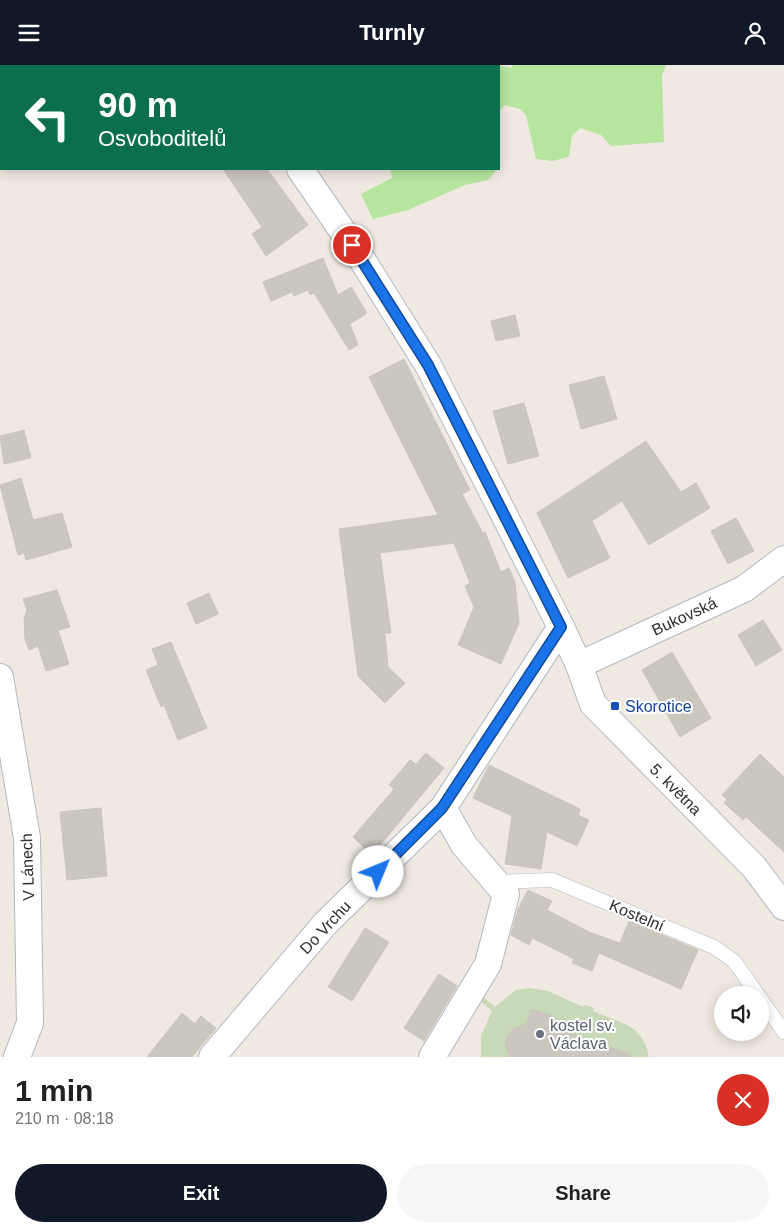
<!DOCTYPE html>
<meta charset="utf-8">
<style>
body{margin:0;font-family:Arial,sans-serif;background:#f6f6f6;color:#202124;height:100vh;display:flex;flex-direction:column;font-size:19px;white-space:nowrap}
*{box-sizing:border-box;margin:0}
p{font-size:16px;color:#757577}
.icon{flex:none;width:28px;height:28px;fill:none;stroke:currentColor;stroke-width:2;stroke-linecap:round;stroke-linejoin:round}
.map{position:relative;height:992px;overflow:hidden}
.panel{display:flex;flex-direction:column;background:#fff;flex:1}
.panel>*{flex:none}
.hud{position:absolute;left:0px;top:0px;width:500px;height:105px;box-shadow:0 2px 12px #0003;background:#0b6e4f;color:#fff;overflow:hidden}
.tools{position:absolute;left:714px;top:921px;display:grid;gap:10px}
.tools a{display:grid;place-items:center;width:55px;height:55px;border-radius:50%;background:#fff;box-shadow:0 2px 12px #0003;font-size:25px}
.pin{position:absolute;display:grid;place-items:center;width:42px;height:42px;color:#fff;margin:-21px;border:2px solid #fff;border-radius:50%;box-shadow:0 1px 5px #0007}
.me{position:absolute;width:55px;margin:-28px;rotate:45deg;stroke-linejoin:round;filter:drop-shadow(0 0 4px #0008)}
.turn{display:flex;align-items:center;gap:18px;height:105px;padding:0 15px;font-size:22px}
.turn .icon{width:65px;height:65px;stroke-width:2.5}
.turn b{display:block;font-size:35px;line-height:42px}
.round{display:grid;place-items:center;flex:none;width:52px;height:52px;border-radius:26px;background:#f6f6f6}
.overview{display:flex;align-items:center;justify-content:space-between;height:85px;padding:0 15px}
h1{font-size:30px;font-weight:600;line-height:38px}
.primary-button{display:flex;gap:10px;margin-top:auto;padding:10px 15px}
.primary-button a{flex:1;height:58px;border-radius:30px;background:#111827;color:#fff;font-size:20px;font-weight:600;line-height:58px;text-align:center}
.primary-button a+a{background:#f6f6f6;color:#202124}
header{display:flex;justify-content:space-between;align-items:center;height:65px;padding:0 15px;background:#111827;color:#fff;font-size:22px;font-weight:600}
.map>svg:first-child{display:block}
.green{fill:#b6e59e}
.cemetery{fill:#c8d9b8}
.building{fill:#cbc7bf;stroke:#cbc5ba}
.lines{fill:none;stroke-linecap:round;stroke-linejoin:round}
.lane-casing{stroke:#b4b7c1;stroke-width:15}
.street-casing{stroke:#b4b7c1;stroke-width:28}
.lane{stroke:#fff;stroke-width:14}
.street{stroke:#fff;stroke-width:26}
.route-casing{stroke:#114b97;stroke-width:12}
.route{stroke:#1a73e8;stroke-width:9}
.transit-dot{fill:#1a4fb4;stroke:#fff;stroke-width:2}
.worship-dot{fill:#6b7280;stroke:#fff;stroke-width:2}
.labels{text-anchor:middle;stroke-width:4;stroke-linejoin:round;paint-order:stroke}
.street-label{font-size:16px;fill:#2e2e2e;stroke:#fff}
.transit-label{font-size:16px;fill:#164399;stroke:#fff;text-anchor:start}
.worship-label{font-size:16px;fill:#5b616d;stroke:#fff;text-anchor:start}
</style>
<header><svg class="icon" aria-label="menu" viewBox="0 0 24 24"><path d="M4 6h16M4 12h16M4 18h16"/></svg>Turnly<svg class="icon" aria-label="person" viewBox="0 0 24 24"><circle cx="12" cy="8" r="4"/><path d="M4 21q1-7 8-7t8 7"/></svg></header>
<div class="map">
<svg width="784" height="992" viewBox="0 0 784 992">
<rect width="100%" height="100%" fill="#efe9e1"/>
<g class="green">
<path d="M360 0H498L511 3 513 0H666L662 11 664 77 611 81 601 70 580 63 572 71 569 92 552 96 536 94 526 50 520 44 505 40 499 46V1Z"/>
<path d="M390 104H497L488 115 465 120 408 145 373 154 361 129 392 113Z"/>
</g>
<path class="cemetery" d="M529 923 548 926 583 942 585 940 594 943 593 946C620 959 642 957 649 992H481V971L492 946 476 932 477 927 495 942 516 925Z"/>
<g class="building">
<path d="M223 104H267L308 160 266 191 252 169 262 162Z"/>
<path d="M323 193 338 230 351 222 367 248 350 259 358 280 349 285 314 228 310 230 308 225 294 231 292 227 271 236 263 217Z"/>
<path d="M515 250 520 271 496 276 491 256Z"/>
<path d="M404 294 470 425 462 429 483 468 485 467 501 507 509 503 515 517 519 558 501 599 458 580 474 542 465 521 470 518 454 478 380 488 391 568H385L388 602 405 618 385 638 358 611 339 464 438 450 369 312Z"/>
<path d="M604 311 617 354 581 364 569 320Z"/>
<path d="M524 338 539 391 508 399 493 346Z"/>
<path d="M24 365 31 393 4 399 0 371Z"/>
<path d="M646 376 681 427 696 418 710 443 649 480 622 436 592 456 610 493 568 513 537 448Z"/>
<path d="M21 413 33 455 62 448 72 482 26 495 24 488 18 490 0 420Z"/>
<path d="M736 453 754 486 728 499 711 466Z"/>
<path d="M57 525 70 562 58 565 69 599 46 606 38 581 29 585 25 574 24 554 27 545 23 534Z"/>
<path d="M209 528 218 549 196 559 187 538Z"/>
<path d="M763 555 782 585 756 601 738 570Z"/>
<path d="M171 577 207 663 178 675 164 640 161 642 146 605 158 600 152 584Z"/>
<path d="M672 587 711 653 680 672 642 605Z"/>
<path d="M426 688 444 703 372 790 353 772 394 724 389 720 410 695 416 699Z"/>
<path d="M760 689 784 712V787L746 752 743 755 724 738 727 734 722 730Z"/>
<path d="M489 700 580 744 578 750 589 755 577 781 547 767 541 804 505 799 512 751 473 733Z"/>
<path d="M101 743 107 811 67 815 60 747Z"/>
<path d="M528 825 552 836 547 845 589 867 620 878 629 856 698 885 681 924 599 888 592 906 572 898 574 894 532 873 529 880 511 870 518 844Z"/>
<path d="M365 863 389 877 352 936 328 922Z"/>
<path d="M439 909 457 921 424 976 404 963Z"/>
<path d="M531 944 553 951 559 965 630 989 629 992H510L505 979 507 971 513 964 526 959Z"/>
<path d="M182 948 195 959 201 951 216 963 192 992H147Z"/>
</g>
<g class="lines">
<defs>
<g id="lane">
<path d="M496 817 552 815 714 882 734 896 758 930"/>
<path d="M760 933 784 967"/>
</g>
<g id="street">
<path d="M229 0 230 1"/>
<path d="M300 104 363 196 428 300 561 562 579 600 593 639 754 802 784 842"/>
<path d="M579 600 744 524 784 494"/>
<path d="M0 612 27 773 30 958 17 992"/>
<path d="M212 992 325 859 443 743 561 562"/>
<path d="M432 992 488 899 506 829 464 780 443 743"/>
</g>
</defs>
<use href="#lane" class="lane-casing"/>
<use href="#street" class="street-casing"/>
<use href="#lane" class="lane"/>
<use href="#street" class="street"/>
</g>
<g class="lines">
<defs>
<path id="route" d="M352 180 428 300 561 562 442 743 378 807"/>
</defs>
<use href="#route" class="route-casing"/>
<use href="#route" class="route"/>
</g>
<rect class="transit-dot" x="610" y="636" width="10" height="10" rx="2.5"/>
<circle class="worship-dot" cx="540" cy="969" r="5"/>
<g class="labels">
<g class="street-label">
<text transform="translate(684 551) rotate(-25)" y="6">Bukovská</text>
<text transform="translate(676 724) rotate(45)" y="6">5. května</text>
<text transform="translate(27 802) rotate(-92)" y="6">V Lánech</text>
<text transform="translate(637 850) rotate(23)" y="6">Kostelní</text>
<text transform="translate(325 862) rotate(-47)" y="6">Do Vrchu</text>
</g>
<g class="transit-label">
<text x="625" y="647">Skorotice</text>
</g>
<g class="worship-label">
<text x="550" y="966">kostel sv.<tspan x="550" dy="18">Václava</tspan></text>
</g>
</g>
</svg>
<div class="tools">
<a><svg class="icon" aria-label="sound" viewBox="0 0 24 24"><path d="M4 9h4l5-4v14l-5-4H4zM17 9q2 3 0 6"/></svg></a>
</div>
<div class="pin" style="left:352px;top:180px;background:#d93025"><svg class="icon" aria-label="arrive" viewBox="0 0 24 24"><path d="M6 21V4h12l-3 4 3 4H6"/></svg></div>
<svg class="me" style="left:378px;top:807px" viewBox="-20 -20 40 40"><circle r="19" fill="#fff"/><path d="M0-13L10 11 0 6-10 11z" fill="#1a73e8"/></svg>
<div class="hud">
<div class="turn"><svg class="icon" aria-label="left" viewBox="0 0 24 24"><path d="M17 20v-9H6M10 6l-5 5 5 5"/></svg><div><b>90 m</b>Osvoboditelů</div></div>
</div>
</div>
<section class="panel">
<div class="overview"><div><h1>1 min</h1><p>210 m · 08:18</p></div><a class="round" style="background:#d93025;color:#fff"><svg class="icon" aria-label="close" viewBox="0 0 24 24"><path d="M6 6l12 12M18 6L6 18"/></svg></a></div>
<div class="primary-button"><a>Exit</a><a>Share</a></div>
</section>
